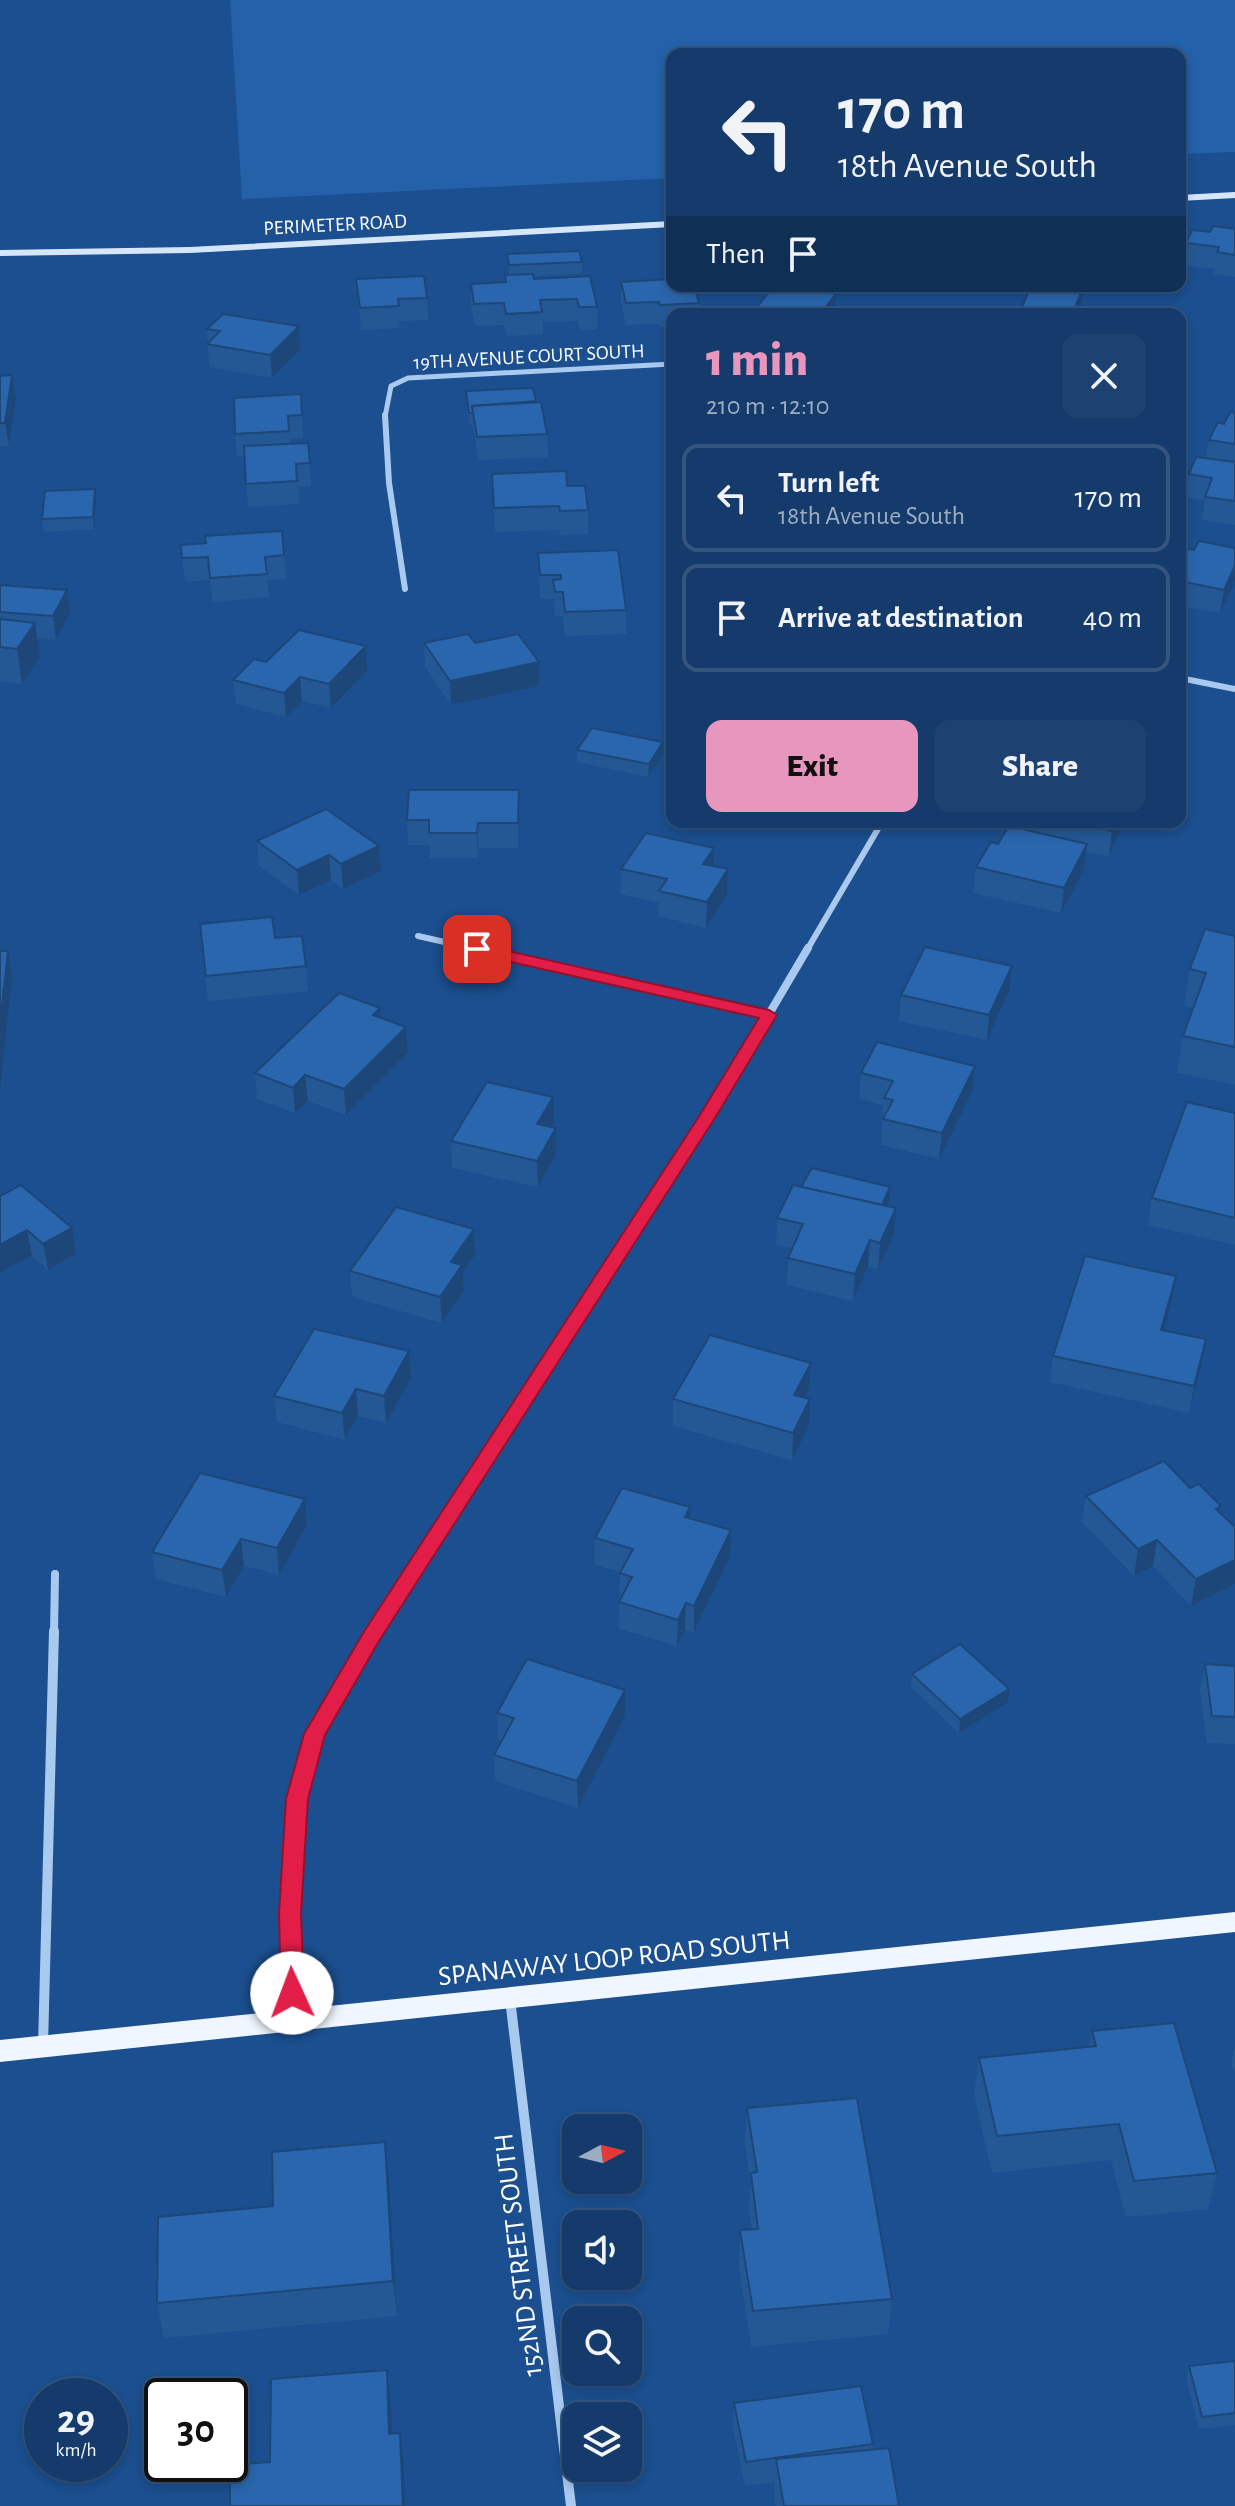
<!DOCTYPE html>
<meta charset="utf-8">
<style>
body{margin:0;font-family:"Alegreya Sans",sans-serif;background:#1d4271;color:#f1f3f6;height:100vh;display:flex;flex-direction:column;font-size:30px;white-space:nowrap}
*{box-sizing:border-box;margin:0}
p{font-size:26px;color:#9dadc1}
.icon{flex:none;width:44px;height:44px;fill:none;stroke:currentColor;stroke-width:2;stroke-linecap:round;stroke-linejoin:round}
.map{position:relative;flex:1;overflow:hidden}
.panel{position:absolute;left:666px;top:308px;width:520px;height:520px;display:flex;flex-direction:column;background:#143b6b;border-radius:16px;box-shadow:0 4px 12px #0003,0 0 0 2px #33557e}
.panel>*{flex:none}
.hud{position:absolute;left:666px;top:48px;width:520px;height:244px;border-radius:16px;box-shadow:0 4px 12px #0003,0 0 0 2px #33557e;background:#143b6b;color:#f1f3f6;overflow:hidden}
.needle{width:52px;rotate:83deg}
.tools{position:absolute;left:562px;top:2114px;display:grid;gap:16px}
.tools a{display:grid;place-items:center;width:80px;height:80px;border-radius:16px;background:#143b6b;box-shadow:0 4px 12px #0003,0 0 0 2px #33557e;font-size:40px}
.speed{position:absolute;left:24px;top:2378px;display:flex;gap:16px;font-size:40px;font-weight:700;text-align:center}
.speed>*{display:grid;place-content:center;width:104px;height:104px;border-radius:50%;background:#143b6b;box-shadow:0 4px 12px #0003,0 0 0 2px #33557e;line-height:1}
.speed small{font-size:20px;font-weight:400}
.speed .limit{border:4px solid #111;border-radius:12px;background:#fff;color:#111}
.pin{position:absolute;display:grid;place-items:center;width:68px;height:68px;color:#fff;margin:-34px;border-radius:16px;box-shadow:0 4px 12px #0006}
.me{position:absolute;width:88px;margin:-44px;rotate:358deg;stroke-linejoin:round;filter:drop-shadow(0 0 6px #0008)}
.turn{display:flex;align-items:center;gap:28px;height:168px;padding:0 40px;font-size:36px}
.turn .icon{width:104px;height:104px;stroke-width:2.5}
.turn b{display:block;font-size:56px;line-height:68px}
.then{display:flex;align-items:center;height:76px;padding:0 40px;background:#0003;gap:16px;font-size:30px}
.round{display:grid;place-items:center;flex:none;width:84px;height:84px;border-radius:16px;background:#1d4271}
.summary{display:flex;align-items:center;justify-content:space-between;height:136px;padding:0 40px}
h1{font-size:48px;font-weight:800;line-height:60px;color:#e797bd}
.action{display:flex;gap:16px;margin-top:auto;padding:16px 40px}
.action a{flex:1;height:92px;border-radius:16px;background:#e797bd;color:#111;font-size:32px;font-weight:800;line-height:92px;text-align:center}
.action a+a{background:#1d4271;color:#f1f3f6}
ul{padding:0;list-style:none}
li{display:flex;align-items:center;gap:24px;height:108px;margin:0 16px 12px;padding:0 24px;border:4px solid #33557e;border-radius:16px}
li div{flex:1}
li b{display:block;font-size:30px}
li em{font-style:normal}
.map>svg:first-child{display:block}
.green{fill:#2461a8}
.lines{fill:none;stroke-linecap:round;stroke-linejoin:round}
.street-far3{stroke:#a9c9ee;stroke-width:5}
.street-far2{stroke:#a9c9ee;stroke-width:6}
.street-far1{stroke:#a9c9ee;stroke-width:8}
.street{stroke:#a9c9ee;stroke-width:10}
.secondary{fill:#d6e6fa;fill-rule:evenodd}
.primary{fill:#f0f6ff;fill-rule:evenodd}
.wall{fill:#245895}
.shaded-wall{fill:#1d4779}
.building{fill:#2a66ad;stroke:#1d4779;stroke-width:2}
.route{fill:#e11d48;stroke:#92132f;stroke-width:2}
.labels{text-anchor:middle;stroke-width:8;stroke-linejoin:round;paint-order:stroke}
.far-street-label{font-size:20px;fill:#fff;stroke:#1b4f8f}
.near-street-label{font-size:28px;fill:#fff;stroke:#1b4f8f}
</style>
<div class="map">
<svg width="1235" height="2506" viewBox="0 0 1235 2506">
<rect width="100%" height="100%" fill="#1b4f8f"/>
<path class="green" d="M230 0H1235V152L1180 154V54H672V178L242 199Z"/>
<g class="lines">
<path class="street-far3" d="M385 417 391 386 408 378 672 364"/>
<g class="street-far2">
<path d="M385 415 389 483 405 589"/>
<path d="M1180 678 1235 689"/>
<path d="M418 936 480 950"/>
<path d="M807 950 882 822"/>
</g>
<g class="street-far1">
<path d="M471 948 769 1015"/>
<path d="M54 1633 55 1574"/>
<path d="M374 1633 723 1092 808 948"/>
</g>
<g class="street">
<path d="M510 1999 571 2506"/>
<path d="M293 2019C291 1939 282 1805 316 1732 332 1698 354 1663 375 1631"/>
<path d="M43 2046 54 1631"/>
</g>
<g class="secondary">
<path d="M1235 192V198L1180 201V195Z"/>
<path d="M672 221V227L190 253 0 256V250L190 247Z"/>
</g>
<path class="primary" d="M1235 1912V1932L0 2062V2040Z"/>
</g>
<g class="wall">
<path d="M1235 229V277L1214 274 1215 269 1184 265 1186 243 1210 232Z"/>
<path d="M507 254 582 262V274L533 276 534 279 597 307V329L579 330 578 321 543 322V334L507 336 504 325 475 326 471 306V284L505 282V275H509Z"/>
<path d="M356 279 427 298 428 320 399 321 400 328 361 330Z"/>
<path d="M621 282 699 303V314H672V327H660L659 324 626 325 621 303Z"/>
<path d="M299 326 301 349 272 378 209 367 207 329Z"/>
<path d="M0 376 16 398 9 446H0Z"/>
<path d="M533 388 536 403 547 434 548 457 478 460 473 425H470L466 391Z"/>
<path d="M301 394 303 438 290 439V444L308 443 311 486 298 487 299 504 248 507 245 456 237 457 235 434Z"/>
<path d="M1235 413V525L1202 520 1205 500 1186 497 1189 474 1206 458 1209 440Z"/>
<path d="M492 474 567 486 588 510V534L560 535 559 530 495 532Z"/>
<path d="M95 489 96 501 94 529 44 532 42 519Z"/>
<path d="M282 531 286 579 267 580 269 597 213 602 210 580 185 582 181 545 206 543Z"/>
<path d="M1235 548V582L1220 613 1180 606V552Z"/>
<path d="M538 553 626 610V634L565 636 563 616H555L554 599H540Z"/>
<path d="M0 585 70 614 56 640 37 638 40 657 22 684 0 681Z"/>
<path d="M424 643H475L539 686 451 705 425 667Z"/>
<path d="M266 662 367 671 331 708 302 701 286 717 236 704 233 680Z"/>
<path d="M672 716V754L664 752V728Z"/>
<path d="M663 742V755L648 777 577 762V750Z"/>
<path d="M519 790 518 848H478V858H430V845H408L407 820Z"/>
<path d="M1034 822H1124L1109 856 1086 852 1084 870 1061 913 973 893 976 867 998 844 1033 832Z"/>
<path d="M257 841 379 846 381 871 343 889 331 880 299 895 259 866Z"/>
<path d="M714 866 728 869 727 895 706 928 658 916 659 903 621 894V869Z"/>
<path d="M200 924 275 938 306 966 308 991 208 1001Z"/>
<path d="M1235 936V1085L1177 1073 1183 1036 1193 1008 1184 1006 1190 969Z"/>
<path d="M1009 991 987 1040 899 1021 901 995Z"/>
<path d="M381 1018 406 1027 408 1053 346 1115 308 1101 295 1113 257 1099 255 1073Z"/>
<path d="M975 1066 972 1092 939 1159 881 1145 883 1105 859 1099 861 1073Z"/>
<path d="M1235 1113V1245L1148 1225 1152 1198Z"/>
<path d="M554 1123 551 1127 556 1128V1154L538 1187 452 1168 451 1141Z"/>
<path d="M801 1187H890L889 1201 887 1206 896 1208 894 1234 878 1269 868 1267 853 1301 787 1285 788 1258 793 1248 776 1245 777 1218Z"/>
<path d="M0 1196 76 1254 48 1270 32 1256 0 1273Z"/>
<path d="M474 1229 475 1255 463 1273 464 1291 442 1323 352 1297 350 1271Z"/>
<path d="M1176 1276 1172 1302 1164 1330 1201 1366 1189 1413 1050 1382 1053 1356Z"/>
<path d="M409 1351 411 1378 386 1423 358 1416 345 1440 277 1422 274 1396Z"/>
<path d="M811 1363 809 1389 805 1398 810 1399 809 1426 792 1460 673 1426V1399Z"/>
<path d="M1190 1488 1220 1512 1235 1527V1584L1191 1606 1153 1566 1134 1576 1082 1522 1086 1496Z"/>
<path d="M305 1499 307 1525 279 1575 244 1566 226 1597 156 1579 152 1552Z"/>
<path d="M690 1519 730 1557 694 1632 685 1630 677 1646 619 1629 620 1572 595 1565V1538Z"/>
<path d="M1205 1664 1235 1666V1744L1207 1743 1200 1691Z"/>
<path d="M912 1674 1008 1702 959 1733 911 1687Z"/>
<path d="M497 1713 625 1716 578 1808 495 1781 494 1755 502 1741 498 1740Z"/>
<path d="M1092 2031 1217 2173 1208 2209 1126 2217 1111 2160 992 2173 974 2095 979 2058 1089 2047Z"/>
<path d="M1235 2047V2074L1231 2063Z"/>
<path d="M747 2108 892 2299 888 2334 751 2347 739 2266 740 2230H752L749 2209 751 2181 745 2145Z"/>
<path d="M389 2178 397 2316 164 2338 157 2303 273 2206Z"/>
<path d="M1235 2361V2425L1199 2429 1186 2379 1189 2366Z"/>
<path d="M734 2403 873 2444 872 2450 899 2506H776L774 2494 775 2482 745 2486 733 2428Z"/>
</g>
<g class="shaded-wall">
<path d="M1084 286 1081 308 1079 314H1072Z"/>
<path d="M836 294 835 314H820Z"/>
<path d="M299 326 301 349 272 378 270 355Z"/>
<path d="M12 375 16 398 9 446 5 423Z"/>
<path d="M95 489 96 501 94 529 93 517Z"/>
<path d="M1235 566V582L1220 613 1224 590Z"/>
<path d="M67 590 70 614 56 640 53 616Z"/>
<path d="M35 623 40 657 22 684 17 649Z"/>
<path d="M366 646 367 671 331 708 329 684Z"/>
<path d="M539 662V686L451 705 450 681Z"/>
<path d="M300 677 302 701 286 717 284 693Z"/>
<path d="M663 742V755L648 777 649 764Z"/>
<path d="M519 790V815L518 848V823Z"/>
<path d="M1117 822H1124L1109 856 1112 831Z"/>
<path d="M478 823V858L477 833Z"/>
<path d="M1087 844 1084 870 1061 913 1064 888Z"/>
<path d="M379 846 381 871 343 889 341 864Z"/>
<path d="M714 848V873L703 864Z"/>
<path d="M329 855 331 880 299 895 297 870Z"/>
<path d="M728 869 727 895 706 928 707 902Z"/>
<path d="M8 951 12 977 0 1090V1023Z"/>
<path d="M1012 966 1009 991 987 1040 989 1015Z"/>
<path d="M380 1008 382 1033 373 1015Z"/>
<path d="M406 1027 408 1053 346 1115 344 1089Z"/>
<path d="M975 1066 972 1092 939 1159 942 1133Z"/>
<path d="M305 1075 308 1101 295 1113 293 1088Z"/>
<path d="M553 1097 554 1123 538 1150 537 1124Z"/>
<path d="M556 1128V1154L538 1187 537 1161Z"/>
<path d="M890 1187 889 1201 880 1220 881 1206Z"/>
<path d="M896 1208 894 1234 878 1269 880 1243Z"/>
<path d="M72 1228 76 1254 48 1270 43 1244Z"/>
<path d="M474 1229 475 1255 463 1273 464 1291 442 1323 440 1297 451 1262Z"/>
<path d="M27 1230 32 1256 0 1273V1245Z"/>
<path d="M870 1240 868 1267 853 1301 855 1274Z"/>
<path d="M1176 1276 1172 1302 1157 1356 1161 1330Z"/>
<path d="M1206 1339 1201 1366 1189 1413 1194 1386Z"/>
<path d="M409 1351 411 1378 386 1423 384 1396Z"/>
<path d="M811 1363 809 1389 793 1421 794 1395Z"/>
<path d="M356 1389 358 1416 345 1440 342 1413Z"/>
<path d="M810 1399 809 1426 792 1460 793 1433Z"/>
<path d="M305 1499 307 1525 279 1575 277 1548Z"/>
<path d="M690 1507V1534L685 1517Z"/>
<path d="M731 1530 730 1557 694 1632V1606Z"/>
<path d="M241 1539 244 1566 226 1597 222 1570Z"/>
<path d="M1157 1540 1153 1566 1134 1576 1138 1549Z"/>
<path d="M1235 1560V1584L1191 1606 1196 1579Z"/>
<path d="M686 1603 685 1630 677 1646 678 1620Z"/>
<path d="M1009 1689 1008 1702 959 1733 960 1719Z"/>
<path d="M625 1690V1716L578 1808 577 1781Z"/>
<path d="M385 2142 389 2178 397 2316 393 2281Z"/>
<path d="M387 2370 391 2405 393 2469 389 2434Z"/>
<path d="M400 2433 404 2468 405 2506H403Z"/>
</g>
<g class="building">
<path d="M1213 226 1235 229V255L1217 252 1219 247 1186 243 1192 230 1210 232Z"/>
<path d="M579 251 582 262 509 265 507 254Z"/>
<path d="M533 274 534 279 590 276 597 307H579L577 299 540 300 542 312 506 314 504 303 474 304 471 284 506 282 505 275Z"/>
<path d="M424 276 427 298 398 299 399 306 360 308 356 279Z"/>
<path d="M672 279V286H694L699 303 660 305 659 302 626 303 621 282Z"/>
<path d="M774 286H790L836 294 820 314H773L754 311Z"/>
<path d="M1031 286H1084L1072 314H1019Z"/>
<path d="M223 314 299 326 270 355 207 344 220 331 207 329Z"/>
<path d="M12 375 5 423H0V376Z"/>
<path d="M533 388 536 401 472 406 473 413H469L466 391Z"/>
<path d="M301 394 302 415 288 416 289 431 235 434 234 398Z"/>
<path d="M541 402 547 434 477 437 472 406Z"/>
<path d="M1230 412 1235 413V444L1209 440 1218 422 1224 424Z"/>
<path d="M308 443 310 463 296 464 297 481 246 484 244 446Z"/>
<path d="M1196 457 1235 462V501L1205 497 1212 478 1189 474Z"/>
<path d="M566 471 567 486H585L588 510 560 511 559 506 494 508 492 474Z"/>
<path d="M95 489 93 517 42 519 45 491Z"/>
<path d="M282 531 284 555 265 557 267 574 210 578 208 557 182 558 181 545 206 543 205 536Z"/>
<path d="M1199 541 1235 548V566L1224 590 1180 581V552L1182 548 1194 550Z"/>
<path d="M618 550 626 610 565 612 563 592H555L553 580 561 579V575H540L538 553Z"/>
<path d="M0 585 67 590 53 616 0 612Z"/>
<path d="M0 619 35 623 17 649 0 647Z"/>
<path d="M299 630 366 646 329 684 300 677 284 693 233 680 254 659 266 662Z"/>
<path d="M468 634 475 643 518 634 539 662 450 681 424 643Z"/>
<path d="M672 716V729L664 728Z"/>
<path d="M592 728 663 742 649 764 577 750Z"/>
<path d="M409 790H519L518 823H478L477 833H429V820H407Z"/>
<path d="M326 809 379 846 341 864 329 855 297 870 257 841Z"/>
<path d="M1068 822H1117L1112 831Z"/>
<path d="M1009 826 1087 844 1064 888 976 867 991 842 998 844Z"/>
<path d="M646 833 714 848 703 864 728 869 707 902 659 891 667 879 621 869Z"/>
<path d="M272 917 275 938 302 936 306 966 206 976 200 924Z"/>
<path d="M1205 929 1235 936V1047L1183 1036 1206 973 1190 969Z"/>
<path d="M925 947 1012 966 989 1015 901 995Z"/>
<path d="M0 951H8L0 1023Z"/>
<path d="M339 993 380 1008 373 1015 406 1027 344 1089 305 1075 293 1088 255 1073Z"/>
<path d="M877 1042 975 1066 942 1133 883 1119 893 1100 884 1098 893 1081 861 1073Z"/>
<path d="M487 1082 553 1097 537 1124 556 1128 537 1161 451 1141Z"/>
<path d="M1187 1102 1235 1113V1218L1152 1198Z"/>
<path d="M812 1168 890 1187 882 1205 801 1187Z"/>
<path d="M21 1185 72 1228 43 1244 27 1230 0 1245V1196Z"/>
<path d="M793 1185 896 1208 880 1243 870 1240 855 1274 788 1258 803 1224 777 1218Z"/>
<path d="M396 1207 474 1229 451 1262 462 1265 440 1297 350 1271Z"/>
<path d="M1085 1256 1176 1276 1161 1330 1206 1339 1194 1386 1053 1356Z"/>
<path d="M314 1329 409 1351 384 1396 356 1389 342 1413 274 1396Z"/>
<path d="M710 1335 811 1363 794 1395 810 1399 793 1433 673 1399Z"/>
<path d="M1164 1461 1190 1488 1199 1484 1221 1506 1216 1509 1235 1527V1560L1196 1579 1157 1540 1138 1549 1086 1496Z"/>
<path d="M200 1473 305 1499 277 1548 241 1539 222 1570 152 1552Z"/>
<path d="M622 1488 690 1507 685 1517 731 1530 694 1606 686 1603 678 1620 619 1602 632 1577 620 1573 633 1549 595 1538Z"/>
<path d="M960 1644 1009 1689 960 1719 912 1674Z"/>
<path d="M527 1659 625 1690 577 1781 494 1755 514 1718 497 1713Z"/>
<path d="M1205 1664 1235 1666V1717L1212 1716Z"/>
<path d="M1174 2023 1217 2173 1134 2181 1119 2124 997 2136 979 2058 1096 2046 1092 2031Z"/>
<path d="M857 2098 892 2299 753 2311 740 2230 758 2229 751 2173 757 2172 747 2108Z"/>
<path d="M385 2142 393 2281 157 2303 158 2217 273 2206 272 2152Z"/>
<path d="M1235 2361V2413L1202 2417 1189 2366Z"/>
<path d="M387 2370 389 2434 400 2433 403 2506H230V2465L270 2462 271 2379Z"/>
<path d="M861 2386 873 2444 746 2462 734 2403Z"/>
<path d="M889 2448 899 2506H784L776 2459Z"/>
</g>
<path class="route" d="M477 944 769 1010 777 1015 715 1118 379 1641 325 1735 308 1799 301 1914 304 1993 301 2000 292 2003 284 2000 281 1993 279 1914 286 1799 304 1734 365 1630 698 1118 759 1018 471 953 469 949Z"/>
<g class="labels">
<g class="far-street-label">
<text transform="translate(335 224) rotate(-3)" y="7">PERIMETER ROAD</text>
<text transform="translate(529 356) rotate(-3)" y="7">19TH AVENUE COURT SOUTH</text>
</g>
<g class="near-street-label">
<text transform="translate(614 1957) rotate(-6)" y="10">SPANAWAY LOOP ROAD SOUTH</text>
<text transform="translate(517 2255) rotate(-97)" y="10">152ND STREET SOUTH</text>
</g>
</g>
</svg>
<div class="tools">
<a><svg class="needle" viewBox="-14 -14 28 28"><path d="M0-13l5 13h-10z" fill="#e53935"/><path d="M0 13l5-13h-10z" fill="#9dadc1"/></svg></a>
<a><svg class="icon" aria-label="sound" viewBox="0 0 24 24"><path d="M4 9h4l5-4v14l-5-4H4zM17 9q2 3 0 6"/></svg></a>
<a><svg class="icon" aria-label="search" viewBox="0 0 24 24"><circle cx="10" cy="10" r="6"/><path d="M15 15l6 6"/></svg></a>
<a><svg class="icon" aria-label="layers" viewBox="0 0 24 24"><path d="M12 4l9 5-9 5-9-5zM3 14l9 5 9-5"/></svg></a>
</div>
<div class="speed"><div>29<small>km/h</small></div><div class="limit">30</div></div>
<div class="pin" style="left:477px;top:949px;background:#d93025"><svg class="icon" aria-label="arrive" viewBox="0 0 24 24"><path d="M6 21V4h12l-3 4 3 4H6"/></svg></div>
<svg class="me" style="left:292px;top:1993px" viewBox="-20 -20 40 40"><circle r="19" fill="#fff"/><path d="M0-13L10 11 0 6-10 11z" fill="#e11d48"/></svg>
<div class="hud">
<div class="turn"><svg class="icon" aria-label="left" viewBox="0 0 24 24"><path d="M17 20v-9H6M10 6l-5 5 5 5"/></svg><div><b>170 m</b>18th Avenue South</div></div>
<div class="then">Then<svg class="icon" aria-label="arrive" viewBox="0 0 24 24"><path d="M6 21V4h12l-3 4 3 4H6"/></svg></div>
</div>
<section class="panel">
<div class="summary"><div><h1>1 min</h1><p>210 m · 12:10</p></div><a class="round"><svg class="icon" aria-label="close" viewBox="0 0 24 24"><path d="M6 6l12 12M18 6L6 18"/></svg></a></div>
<ul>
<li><svg class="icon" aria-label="left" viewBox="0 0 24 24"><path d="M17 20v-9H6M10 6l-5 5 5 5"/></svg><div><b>Turn left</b><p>18th Avenue South</p></div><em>170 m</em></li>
<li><svg class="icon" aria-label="arrive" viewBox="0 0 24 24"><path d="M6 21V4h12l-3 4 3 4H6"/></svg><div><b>Arrive at destination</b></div><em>40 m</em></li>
</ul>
<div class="action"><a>Exit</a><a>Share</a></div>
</section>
</div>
